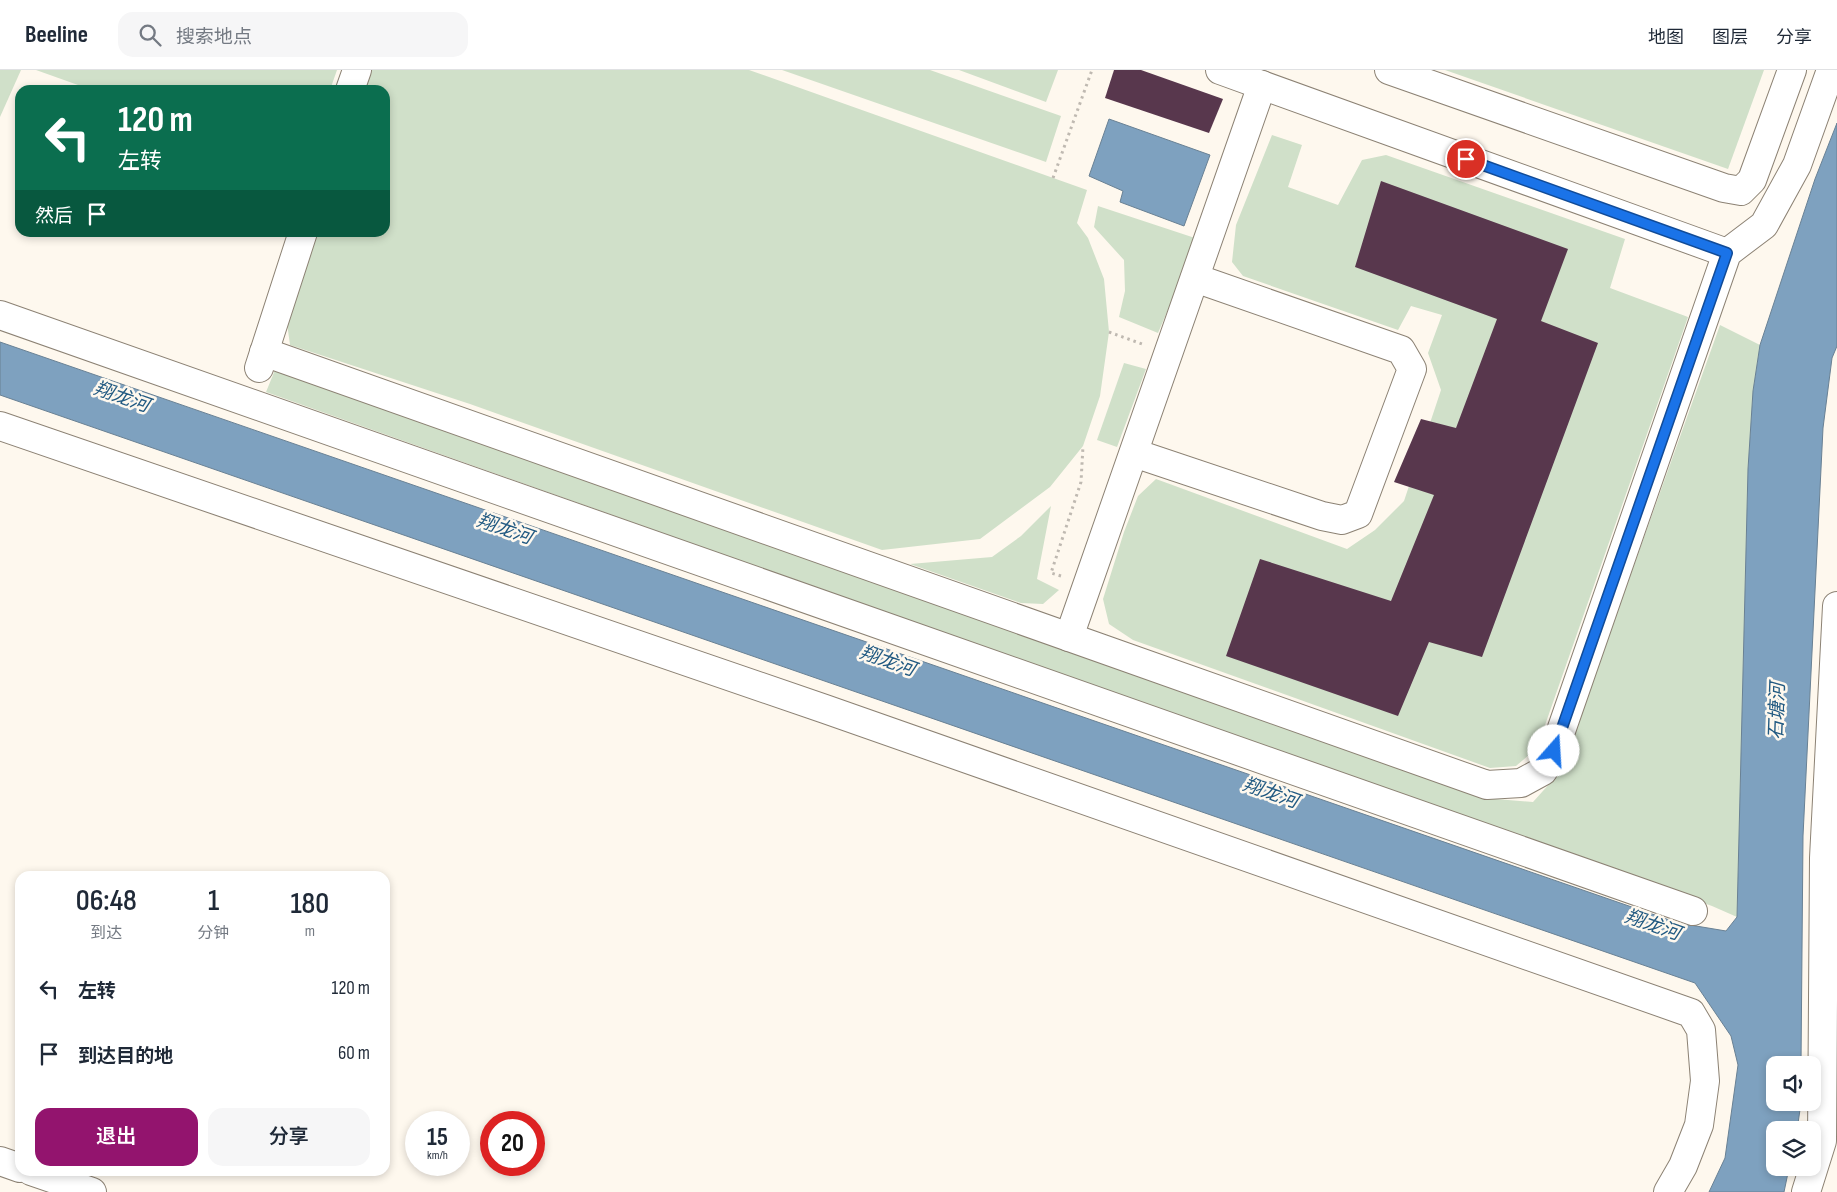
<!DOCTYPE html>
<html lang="zh">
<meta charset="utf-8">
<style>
body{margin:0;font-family:"Sofia Sans Condensed","Noto Sans SC",sans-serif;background:#f6f6f7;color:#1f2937;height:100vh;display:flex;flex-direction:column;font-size:19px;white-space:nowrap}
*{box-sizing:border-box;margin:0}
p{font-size:16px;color:#747a83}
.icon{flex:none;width:28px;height:28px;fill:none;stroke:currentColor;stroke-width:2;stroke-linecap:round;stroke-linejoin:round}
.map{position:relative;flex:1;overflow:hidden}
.sheet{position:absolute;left:15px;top:801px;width:375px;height:305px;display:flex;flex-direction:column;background:#fff;border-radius:15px;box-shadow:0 2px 8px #0003}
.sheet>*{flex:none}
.banner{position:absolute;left:15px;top:15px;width:375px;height:152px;border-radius:15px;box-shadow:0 2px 8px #0003;background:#0b6e4f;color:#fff;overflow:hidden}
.fabs{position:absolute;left:1766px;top:986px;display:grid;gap:10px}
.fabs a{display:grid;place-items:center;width:55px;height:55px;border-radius:10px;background:#fff;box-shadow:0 2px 8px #0003;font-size:25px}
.speed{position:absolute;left:405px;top:1041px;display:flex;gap:10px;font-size:25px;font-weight:700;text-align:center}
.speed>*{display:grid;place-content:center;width:65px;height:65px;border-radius:50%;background:#fff;box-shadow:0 2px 8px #0003;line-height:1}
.speed small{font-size:12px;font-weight:400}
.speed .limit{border:8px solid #d22;background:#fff;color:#111}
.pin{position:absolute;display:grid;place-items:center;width:42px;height:42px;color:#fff;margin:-21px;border:2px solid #fff;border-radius:50%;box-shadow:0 1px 5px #0007}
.me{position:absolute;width:55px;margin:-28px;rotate:19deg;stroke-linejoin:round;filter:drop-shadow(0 0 4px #0008)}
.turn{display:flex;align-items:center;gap:18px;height:105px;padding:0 20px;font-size:22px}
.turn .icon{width:65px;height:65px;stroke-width:2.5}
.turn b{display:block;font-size:35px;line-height:42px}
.then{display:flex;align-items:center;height:48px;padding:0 20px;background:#0003;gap:10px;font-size:19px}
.eta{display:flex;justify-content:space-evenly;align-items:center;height:85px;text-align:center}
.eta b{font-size:30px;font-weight:600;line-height:35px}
.cta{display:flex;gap:10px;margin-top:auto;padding:10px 20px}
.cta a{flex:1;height:58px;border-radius:15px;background:#93146e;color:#fff;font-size:20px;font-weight:600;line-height:58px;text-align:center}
.cta a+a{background:#f6f6f7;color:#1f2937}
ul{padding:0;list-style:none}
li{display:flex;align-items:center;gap:15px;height:65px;padding:0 20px}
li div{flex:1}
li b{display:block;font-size:19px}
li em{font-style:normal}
header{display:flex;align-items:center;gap:30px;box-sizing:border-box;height:70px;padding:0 25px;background:#fff;border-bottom:1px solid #e0e1e3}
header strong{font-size:24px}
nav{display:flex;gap:28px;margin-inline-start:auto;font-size:18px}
.search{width:350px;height:45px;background:#f6f6f7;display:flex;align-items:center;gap:12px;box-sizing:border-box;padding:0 18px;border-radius:15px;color:#747a83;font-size:19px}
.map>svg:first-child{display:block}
.green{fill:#d0e0c9}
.water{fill:#7ea1bf;stroke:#698194}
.building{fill:#58374d}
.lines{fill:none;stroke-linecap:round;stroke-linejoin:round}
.minor-casing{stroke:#8c8274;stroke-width:30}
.path{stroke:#bfb9b1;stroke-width:3;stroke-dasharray:2.5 4;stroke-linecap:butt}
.minor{stroke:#fff;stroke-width:28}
.route-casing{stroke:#114b97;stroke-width:12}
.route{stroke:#1a73e8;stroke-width:9}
.labels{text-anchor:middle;stroke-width:5;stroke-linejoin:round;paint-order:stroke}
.water-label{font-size:19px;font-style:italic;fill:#225a82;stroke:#fef8ee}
</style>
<header>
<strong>Beeline</strong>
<div class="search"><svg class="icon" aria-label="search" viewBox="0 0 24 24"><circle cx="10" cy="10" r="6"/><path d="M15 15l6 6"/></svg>搜索地点</div>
<nav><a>地图</a><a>图层</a><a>分享</a></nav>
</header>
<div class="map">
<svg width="1837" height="1122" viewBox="0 0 1837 1122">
<rect width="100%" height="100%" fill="#fef8ee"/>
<g class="green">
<path d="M0 0H21L0 47Z"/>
<path d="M36 0H337L330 20H92Z"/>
<path d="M371 0H749L1087 120 1077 153 1088 168 1104 209 1109 262 1100 326 1083 376 1050 417 980 469 882 480 470 334 290 275 287 253 317 163 385 162V20H365Z"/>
<path d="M782 0H930L1061 46 1046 92Z"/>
<path d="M959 0H1058L1046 32Z"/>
<path d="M1445 0H1764L1728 99Z"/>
<path d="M1272 65 1302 75 1288 117 1338 135 1362 90 1386 85 1625 169 1610 218 1688 247 1537 678 1516 696 1490 698 1133 570 1109 554 1103 529 1124 462 1138 426 1156 409 1347 479 1375 460 1404 431 1441 320 1428 283 1442 245 1411 236 1398 260 1243 206 1232 192 1236 155Z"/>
<path d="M1098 136 1198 169 1158 263 1119 247 1125 221 1124 190 1094 157Z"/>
<path d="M1720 255 1760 275 1753 321 1748 399 1737 847 1712 836 266 322 275 300 1484 728 1533 732 1560 702Z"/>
<path d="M1124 293 1146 299 1117 377 1097 370Z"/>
<path d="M1051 436 1037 509 1059 520 1043 534 1021 533 910 494 992 487 1021 466Z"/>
</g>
<g class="water">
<path d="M1109 49 1210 85 1184 156 1120 132 1123 121 1089 106Z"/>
<path d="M1837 53V276L1832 288 1823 358 1803 766 1801 995H1775V1032L1801 1033 1797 1060H1775V1098H1789L1784 1122H1709L1725 1088 1738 995 1731 966 1695 913 0 325V272L1678 853 1726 861 1737 847 1748 399 1753 321 1760 275 1815 109Z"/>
</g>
<g class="building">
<path d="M1114 0H1141L1223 29 1209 63 1105 28Z"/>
<path d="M1381 111 1568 179 1541 251 1598 273 1482 587 1429 572 1398 646 1226 586 1260 489 1391 531 1434 425 1394 412 1421 349 1456 358 1497 249 1355 197Z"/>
</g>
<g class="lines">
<defs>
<g id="minor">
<path d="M1220 0 1727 183"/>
<path d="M1389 0 1724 118 1741 121 1752 110 1792 0"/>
<path d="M350 20 357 0"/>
<path d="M0 245 1693 841"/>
<path d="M264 282 1487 715 1521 713 1543 701 1554 681 1727 183 1764 155 1797 95 1831 0"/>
<path d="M259 298 303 162"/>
<path d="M0 356 825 639 1691 943 1701 960 1705 1011 1699 1055 1683 1096 1668 1122"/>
<path d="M1134 383 1322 446 1342 450 1358 444 1412 299 1401 280 1195 208"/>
<path d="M1069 567 1262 15"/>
<path d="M0 1091 20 1098"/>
<path d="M31 1101 92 1122"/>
<path d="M1806 1122 1822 1071 1824 788 1837 536"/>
</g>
</defs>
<use href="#minor" class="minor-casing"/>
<g class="path">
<path d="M1053 108 1092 0"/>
<path d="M1109 262 1142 274"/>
<path d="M1061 506 1051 503 1081 412 1083 376"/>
</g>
<use href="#minor" class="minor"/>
</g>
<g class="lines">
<defs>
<path id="route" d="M1466 89 1727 183 1554 681"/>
</defs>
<use href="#route" class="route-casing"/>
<use href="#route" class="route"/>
</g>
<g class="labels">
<g class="water-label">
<text transform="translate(122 326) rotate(19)" y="7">翔龙河</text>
<text transform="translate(505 458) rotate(19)" y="7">翔龙河</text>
<text transform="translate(888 590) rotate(19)" y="7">翔龙河</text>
<text transform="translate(1776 641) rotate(-88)" y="7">石塘河</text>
<text transform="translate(1271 722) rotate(19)" y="7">翔龙河</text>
<text transform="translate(1653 854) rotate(19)" y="7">翔龙河</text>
</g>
</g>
</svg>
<div class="fabs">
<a><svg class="icon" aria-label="sound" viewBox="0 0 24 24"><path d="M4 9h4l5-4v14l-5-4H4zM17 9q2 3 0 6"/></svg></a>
<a><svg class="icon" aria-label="layers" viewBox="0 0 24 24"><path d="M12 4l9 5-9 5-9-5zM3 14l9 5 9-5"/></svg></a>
</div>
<div class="speed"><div>15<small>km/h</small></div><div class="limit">20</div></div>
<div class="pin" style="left:1466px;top:89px;background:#d93025"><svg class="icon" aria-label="arrive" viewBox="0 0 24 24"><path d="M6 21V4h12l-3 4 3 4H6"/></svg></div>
<svg class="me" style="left:1554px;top:681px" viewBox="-20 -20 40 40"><circle r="19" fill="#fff"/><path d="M0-13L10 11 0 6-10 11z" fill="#1a73e8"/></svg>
<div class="banner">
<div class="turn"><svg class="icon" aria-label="left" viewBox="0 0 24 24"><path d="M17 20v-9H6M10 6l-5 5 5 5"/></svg><div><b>120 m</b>左转</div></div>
<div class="then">然后<svg class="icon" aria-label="arrive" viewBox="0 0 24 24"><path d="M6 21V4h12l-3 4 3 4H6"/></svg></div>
</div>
<section class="sheet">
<div class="eta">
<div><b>06:48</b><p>到达</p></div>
<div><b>1</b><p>分钟</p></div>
<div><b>180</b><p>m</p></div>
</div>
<ul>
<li><svg class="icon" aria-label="left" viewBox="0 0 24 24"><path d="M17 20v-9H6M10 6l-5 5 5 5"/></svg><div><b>左转</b></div><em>120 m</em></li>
<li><svg class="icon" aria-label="arrive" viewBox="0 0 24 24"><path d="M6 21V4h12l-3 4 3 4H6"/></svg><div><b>到达目的地</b></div><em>60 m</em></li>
</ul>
<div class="cta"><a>退出</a><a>分享</a></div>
</section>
</div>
